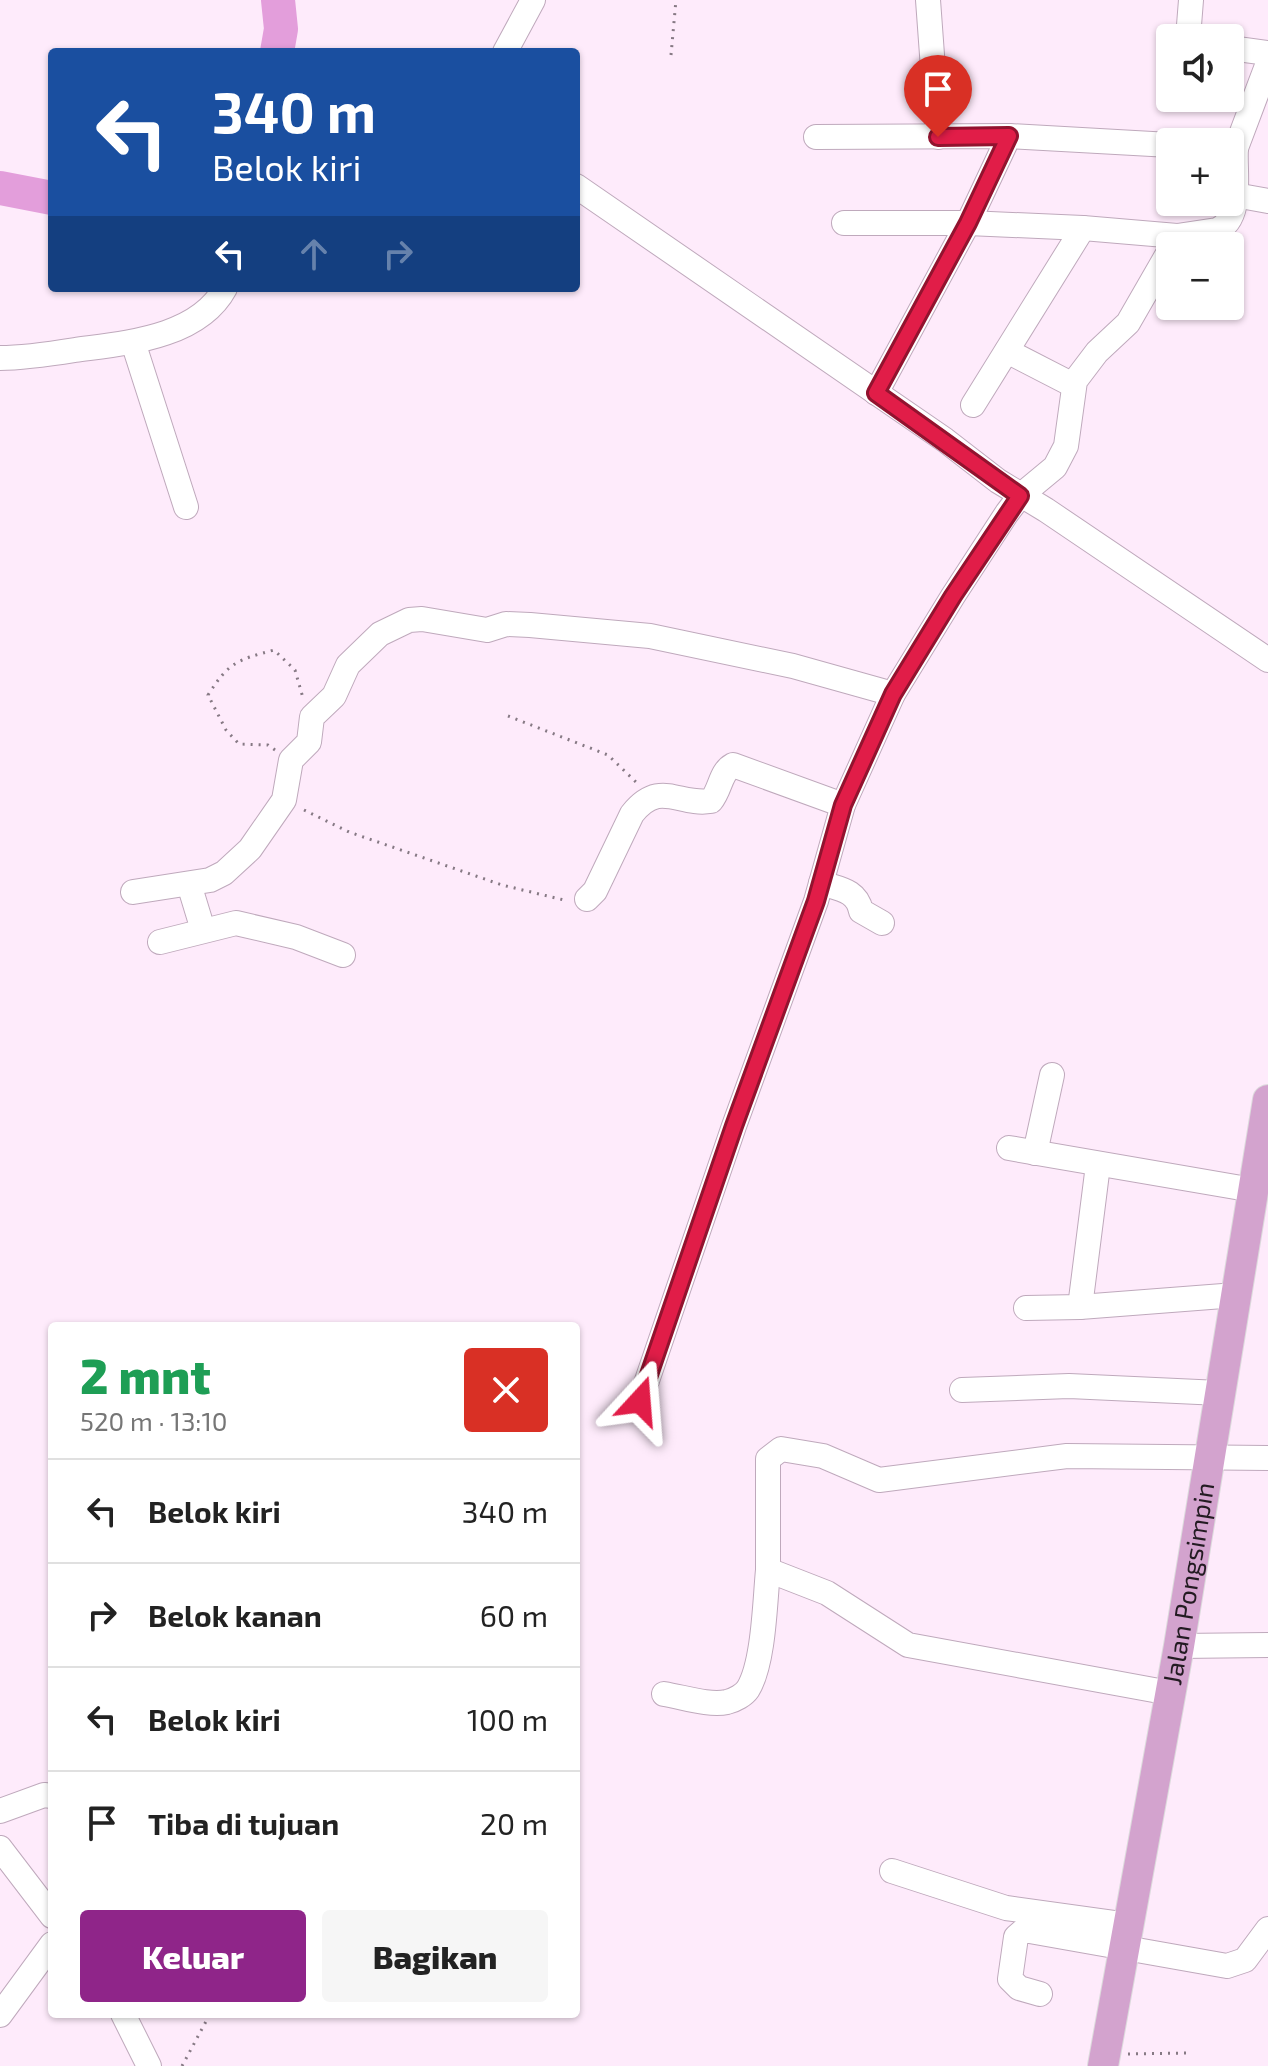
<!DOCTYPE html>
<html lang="id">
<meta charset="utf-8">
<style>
body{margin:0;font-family:"Exo 2",sans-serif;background:#f6f6f6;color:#222;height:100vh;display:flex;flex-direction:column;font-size:30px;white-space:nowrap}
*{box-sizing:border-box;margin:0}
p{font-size:26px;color:#767676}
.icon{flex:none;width:44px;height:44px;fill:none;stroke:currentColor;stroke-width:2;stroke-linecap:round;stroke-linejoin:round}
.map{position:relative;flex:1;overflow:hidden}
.sheet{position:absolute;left:48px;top:1322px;width:532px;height:696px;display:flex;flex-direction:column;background:#fff;border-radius:8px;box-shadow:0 2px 6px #0004}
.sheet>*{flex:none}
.top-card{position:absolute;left:48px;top:48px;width:532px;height:244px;border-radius:8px;box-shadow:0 2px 6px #0004;background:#1a4fa0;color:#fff;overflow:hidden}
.controls{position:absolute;left:1156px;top:24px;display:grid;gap:16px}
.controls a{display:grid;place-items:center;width:88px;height:88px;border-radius:8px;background:#fff;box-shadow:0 2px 6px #0004;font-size:40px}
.pin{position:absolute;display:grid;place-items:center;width:68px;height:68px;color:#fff;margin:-82px -34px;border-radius:50% 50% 50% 0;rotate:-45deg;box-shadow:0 0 8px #0007}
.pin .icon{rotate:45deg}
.me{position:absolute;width:88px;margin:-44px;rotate:19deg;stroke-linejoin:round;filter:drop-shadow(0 0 6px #0008)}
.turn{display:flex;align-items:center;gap:28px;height:168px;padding:0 32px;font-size:36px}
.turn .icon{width:104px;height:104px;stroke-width:2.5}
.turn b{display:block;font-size:56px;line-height:68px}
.lanes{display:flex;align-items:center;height:76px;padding:0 32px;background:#0003;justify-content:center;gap:40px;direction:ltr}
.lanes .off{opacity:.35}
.round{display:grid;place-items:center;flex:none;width:84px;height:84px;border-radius:8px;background:#f6f6f6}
.overview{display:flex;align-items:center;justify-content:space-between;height:136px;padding:0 32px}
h1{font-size:48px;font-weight:800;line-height:60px;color:#1e9e55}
.primary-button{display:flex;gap:16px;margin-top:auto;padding:16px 32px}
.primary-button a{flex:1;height:92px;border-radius:8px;background:#8f2589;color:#fff;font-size:32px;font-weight:800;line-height:92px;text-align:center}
.primary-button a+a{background:#f6f6f6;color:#222}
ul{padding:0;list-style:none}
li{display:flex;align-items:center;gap:24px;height:104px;padding:0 32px;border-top:2px solid #e0e0e0}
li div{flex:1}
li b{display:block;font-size:30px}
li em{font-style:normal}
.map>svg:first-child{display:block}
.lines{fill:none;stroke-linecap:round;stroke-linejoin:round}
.river{stroke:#e39edb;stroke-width:34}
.minor-casing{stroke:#bfa9bc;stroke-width:26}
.major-casing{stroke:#dcdbdc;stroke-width:32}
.path{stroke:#867984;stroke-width:3;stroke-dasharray:2 6;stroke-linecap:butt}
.minor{stroke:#fff;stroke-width:24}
.major{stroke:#d3a3ce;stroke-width:30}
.route-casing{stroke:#92132f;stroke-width:20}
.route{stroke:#e11d48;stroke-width:14}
.labels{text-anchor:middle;stroke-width:6;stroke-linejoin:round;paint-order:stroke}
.street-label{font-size:26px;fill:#231b22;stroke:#fff}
</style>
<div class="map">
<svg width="1268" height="2066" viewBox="0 0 1268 2066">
<rect width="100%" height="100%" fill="#feebfb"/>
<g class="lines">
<g class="river">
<path d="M277 52 281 29 278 0"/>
<path d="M0 188 52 198"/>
</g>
<defs>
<g id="minor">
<path d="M928 0 938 137"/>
<path d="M1188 38 1191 0"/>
<path d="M1230 48 1268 53"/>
<path d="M505 52 533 0"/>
<path d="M816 137 1009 136 1170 145"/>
<path d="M1236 148 1268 63"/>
<path d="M576 186 945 440 998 481 1046 510 1268 660"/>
<path d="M1235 195 1268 201"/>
<path d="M844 223H968L1083 228 1177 236 1217 230C1244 219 1234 172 1236 148H1230"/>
<path d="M133 342 186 507"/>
<path d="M1007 351 1073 385"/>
<path d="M0 358C25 358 50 354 75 350 125 343 198 338 225 288"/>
<path d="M876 393 968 223 1009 136"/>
<path d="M973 405 1083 228"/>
<path d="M821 883C839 889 857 890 861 911L882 923"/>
<path d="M189 884 203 930"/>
<path d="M133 892 210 880 224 873 250 849 284 800 291 760 309 742 312 717 334 696 348 665 380 634 409 620 422 619 487 630 506 624 530 625 650 636 793 666 893 694"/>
<path d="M587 899 595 891 632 814C660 779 678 806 711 801 721 789 720 772 733 765L843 805"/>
<path d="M160 942 236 923 296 937 343 955"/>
<path d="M1009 1148 1253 1190"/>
<path d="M1035 1153 1052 1075"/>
<path d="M1080 1307 1236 1295"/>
<path d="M1026 1308 1080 1307 1098 1165"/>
<path d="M962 1390 1069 1386 1220 1393"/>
<path d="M640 1401 734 1126 816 901 843 805 893 694 953 596 1007 513 1020 496 1055 467 1066 446 1075 381 1097 352 1128 323 1170 250"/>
<path d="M1179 1646 1268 1645"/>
<path d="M1170 1693 908 1645 827 1593 768 1570V1459L781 1449 823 1456 879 1480 1067 1456 1268 1458"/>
<path d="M664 1694C683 1697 709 1706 727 1702 735 1700 744 1695 748 1689 764 1663 765 1600 768 1570"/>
<path d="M0 1811 44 1795 52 1796"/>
<path d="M0 1848 52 1916"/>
<path d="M892 1871 1006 1908 1128 1925"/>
<path d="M1040 1994 1019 1988 1010 1979 1016 1937 1024 1930 1227 1966 1245 1960 1268 1929"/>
<path d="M123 2014 149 2066"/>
<path d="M0 2015 52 1944"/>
</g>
<g id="major">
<path id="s1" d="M1103 2066 1179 1646 1268 1100"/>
</g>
</defs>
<use href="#minor" class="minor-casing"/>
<use href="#major" class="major-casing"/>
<g class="path">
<path d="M671 55 676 0"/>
<path d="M508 716 608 755 637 783"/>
<path d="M275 750 268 745 239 744 226 730 208 695C229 662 237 660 274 650L295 670 303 698"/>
<path d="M304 810 349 832 502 885 564 900"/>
<path d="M1128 2054 1188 2053"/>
<path d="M182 2066 210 2014"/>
</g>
<use href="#minor" class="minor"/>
<use href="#major" class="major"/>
</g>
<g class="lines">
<defs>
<path id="route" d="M640 1401 734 1126 816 901 843 805 893 694 953 596 1020 496 876 393 968 223 1009 136 938 137"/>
</defs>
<use href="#route" class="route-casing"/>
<use href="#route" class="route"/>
</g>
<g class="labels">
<g class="street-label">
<text dy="9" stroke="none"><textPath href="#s1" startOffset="490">Jalan Pongsimpin</textPath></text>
</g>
</g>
</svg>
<div class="controls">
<a><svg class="icon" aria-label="sound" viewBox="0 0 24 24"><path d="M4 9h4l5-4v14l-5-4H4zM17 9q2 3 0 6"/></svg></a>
<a>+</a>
<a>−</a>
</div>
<div class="pin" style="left:938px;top:137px;background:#d93025"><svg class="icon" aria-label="arrive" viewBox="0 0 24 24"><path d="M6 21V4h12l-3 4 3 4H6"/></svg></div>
<svg class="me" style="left:640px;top:1401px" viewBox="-20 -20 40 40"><path d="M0-17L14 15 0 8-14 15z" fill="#e11d48" stroke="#fff" stroke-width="4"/></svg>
<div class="top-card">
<div class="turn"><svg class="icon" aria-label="left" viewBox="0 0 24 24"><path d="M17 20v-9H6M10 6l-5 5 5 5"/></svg><div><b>340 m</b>Belok kiri</div></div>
<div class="lanes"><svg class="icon" aria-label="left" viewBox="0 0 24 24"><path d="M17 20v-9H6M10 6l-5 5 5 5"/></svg><svg class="icon off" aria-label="ahead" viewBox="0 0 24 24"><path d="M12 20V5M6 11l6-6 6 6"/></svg><svg class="icon off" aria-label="right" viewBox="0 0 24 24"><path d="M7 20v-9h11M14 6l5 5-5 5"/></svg></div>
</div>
<section class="sheet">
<div class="overview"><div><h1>2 mnt</h1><p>520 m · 13:10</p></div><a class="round" style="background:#d93025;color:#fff"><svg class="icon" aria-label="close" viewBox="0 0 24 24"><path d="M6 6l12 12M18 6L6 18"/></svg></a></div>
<ul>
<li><svg class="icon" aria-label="left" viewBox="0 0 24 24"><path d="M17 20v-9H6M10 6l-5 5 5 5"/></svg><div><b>Belok kiri</b></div><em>340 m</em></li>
<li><svg class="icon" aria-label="right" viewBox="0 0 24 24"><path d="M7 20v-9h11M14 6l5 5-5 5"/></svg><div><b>Belok kanan</b></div><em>60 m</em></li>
<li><svg class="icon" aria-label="left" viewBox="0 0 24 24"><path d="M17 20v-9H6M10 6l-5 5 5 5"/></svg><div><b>Belok kiri</b></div><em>100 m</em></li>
<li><svg class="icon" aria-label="arrive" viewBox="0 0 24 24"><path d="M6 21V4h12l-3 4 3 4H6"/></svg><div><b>Tiba di tujuan</b></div><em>20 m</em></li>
</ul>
<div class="primary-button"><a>Keluar</a><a>Bagikan</a></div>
</section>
</div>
